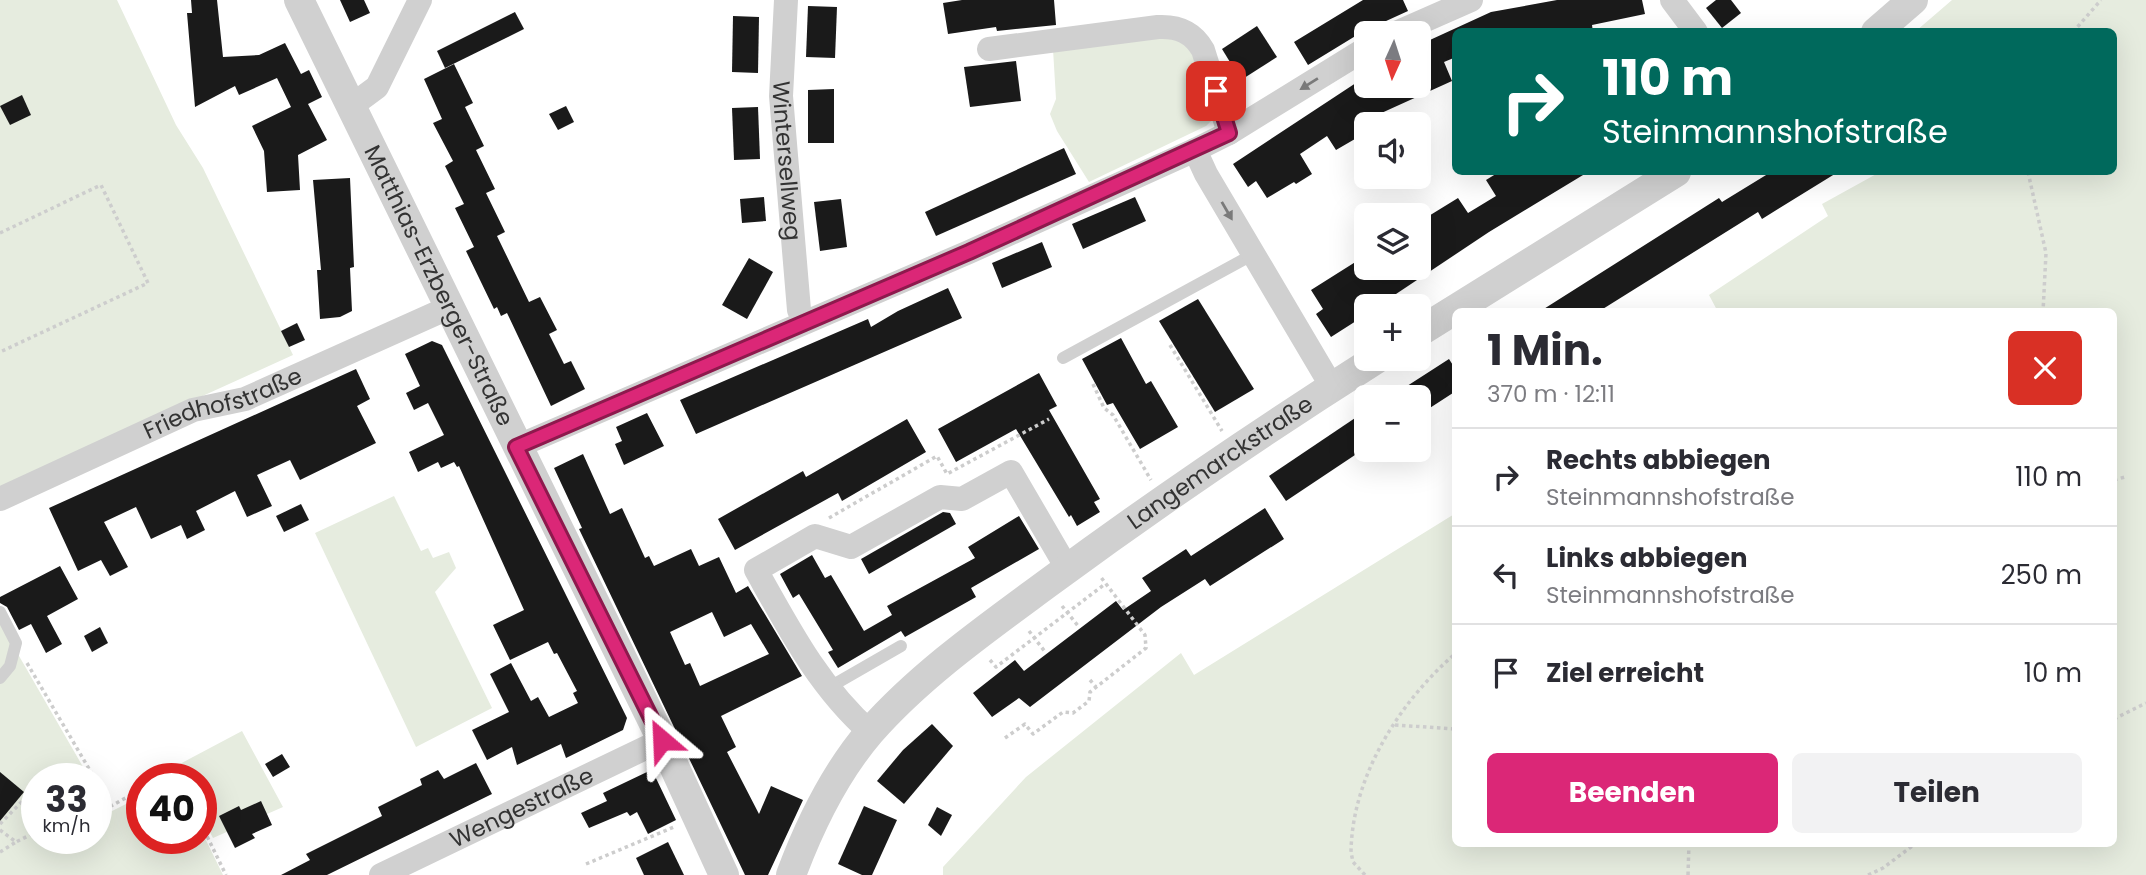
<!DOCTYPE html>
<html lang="de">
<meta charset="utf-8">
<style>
body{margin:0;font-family:Poppins,sans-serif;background:#f2f2f3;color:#2b2b33;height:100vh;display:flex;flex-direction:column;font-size:26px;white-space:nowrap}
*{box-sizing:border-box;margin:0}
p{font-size:23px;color:#7c7c81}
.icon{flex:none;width:38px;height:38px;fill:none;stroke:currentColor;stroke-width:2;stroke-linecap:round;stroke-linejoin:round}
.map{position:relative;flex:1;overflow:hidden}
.sheet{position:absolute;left:1452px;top:308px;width:665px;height:539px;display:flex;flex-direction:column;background:#fff;border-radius:10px;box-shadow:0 7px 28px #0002}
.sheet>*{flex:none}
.top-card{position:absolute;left:1452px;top:28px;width:665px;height:147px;border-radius:10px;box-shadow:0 7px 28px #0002;background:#00695c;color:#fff;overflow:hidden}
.needle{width:46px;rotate:183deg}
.tools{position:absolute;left:1354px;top:21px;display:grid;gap:14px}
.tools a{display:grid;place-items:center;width:77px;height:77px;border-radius:10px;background:#fff;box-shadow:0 7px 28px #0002;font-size:35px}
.speed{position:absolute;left:21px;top:763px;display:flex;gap:14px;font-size:35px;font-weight:700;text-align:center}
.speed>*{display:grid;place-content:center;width:91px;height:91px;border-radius:50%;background:#fff;box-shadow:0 7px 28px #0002;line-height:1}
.speed small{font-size:18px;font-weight:400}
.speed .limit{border:10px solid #d22;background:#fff;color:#111}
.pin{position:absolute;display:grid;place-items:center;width:60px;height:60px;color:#fff;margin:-30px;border-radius:14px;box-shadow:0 4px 10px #0006}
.me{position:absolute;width:77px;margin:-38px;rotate:334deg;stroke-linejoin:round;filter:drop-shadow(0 0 5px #0008)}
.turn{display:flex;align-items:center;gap:24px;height:147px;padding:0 35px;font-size:32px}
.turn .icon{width:91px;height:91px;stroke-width:2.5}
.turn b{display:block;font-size:49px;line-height:60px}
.round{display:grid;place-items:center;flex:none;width:74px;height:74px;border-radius:10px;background:#f2f2f3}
.head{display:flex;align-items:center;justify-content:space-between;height:119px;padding:0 35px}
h1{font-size:42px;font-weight:700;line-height:52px}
.primary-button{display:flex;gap:14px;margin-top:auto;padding:14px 35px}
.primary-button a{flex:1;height:80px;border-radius:10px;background:#db2777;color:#fff;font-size:28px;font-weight:700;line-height:80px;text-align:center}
.primary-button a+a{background:#f2f2f3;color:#2b2b33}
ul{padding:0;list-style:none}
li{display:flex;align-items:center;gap:21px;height:98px;padding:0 35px;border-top:2px solid #e1e1e2}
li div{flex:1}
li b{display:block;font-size:26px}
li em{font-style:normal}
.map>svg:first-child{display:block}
.green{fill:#e6ecdf}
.building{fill:#1a1a1a;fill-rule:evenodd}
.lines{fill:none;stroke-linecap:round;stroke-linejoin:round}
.path{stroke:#cdcdcd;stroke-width:3.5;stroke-dasharray:3.5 3.5;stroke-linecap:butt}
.service{stroke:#d0d0d0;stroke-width:12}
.minor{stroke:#d0d0d0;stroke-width:24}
.tertiary{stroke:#d0d0d0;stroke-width:30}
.oneway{fill:#7a7a7a}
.route-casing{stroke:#8e194d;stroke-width:18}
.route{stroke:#db2777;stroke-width:12}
.labels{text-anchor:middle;stroke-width:7;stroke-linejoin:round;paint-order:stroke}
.street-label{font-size:23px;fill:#333;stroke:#fff}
</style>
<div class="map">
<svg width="2146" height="875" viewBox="0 0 2146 875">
<rect width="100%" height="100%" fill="#fff"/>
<g class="green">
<path d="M0 0H117L176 125 203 168 293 355 0 488Z"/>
<path d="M1952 0H2146V875H943V867L1026 777 1181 653 1194 675 1456 513V844H2114V312H1718L1709 295 1828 216 1822 204 1880 172H2114V32L1916 31Z"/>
<path d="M1173 35 1195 51 1213 119 1206 126 1089 182 1057 131 1050 114 1056 99 1053 49Z"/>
<path d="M394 496 421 551 428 548 433 558 449 552 456 568 435 592 492 708 416 747 315 533Z"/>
<path d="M0 623 90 779H37V838H96V790L112 811 142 796V838H201V830L223 875H0Z"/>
<path d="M242 731 283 807 213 838 201 815V779H183L176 766Z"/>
</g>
<g class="building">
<path d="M191 0H217L223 57 259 55 285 43 301 74 309 70 322 97 308 104 327 140 298 155 300 190 267 192 264 151 252 126 291 107 277 78 239 95 235 86 195 107 187 13H192Z"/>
<path d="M340 0H364L370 13 350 22Z"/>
<path d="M962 0H1054L1056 25 997 31 996 27 948 34 943 3Z"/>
<path d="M1363 0H1403L1408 11 1362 32 1308 65 1294 42Z"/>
<path d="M1557 0H1642L1645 14 1592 25 1593 32H1456V57L1444 62 1452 81 1377 115 1383 124H1367V132L1336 150 1327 136 1300 154 1312 174 1296 184 1294 182 1267 198 1256 181 1248 187 1233 164 1365 77 1367 86H1419V45L1491 12Z"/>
<path d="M1716 0H1731L1741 13 1722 28 1706 8Z"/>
<path d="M808 6 837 7 835 58 806 57Z"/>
<path d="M515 12 524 29 445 68 437 51Z"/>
<path d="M733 16 759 17 758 73 732 72Z"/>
<path d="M1257 26 1277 57 1241 80 1222 49Z"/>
<path d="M1016 61 1021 101 970 107 964 67Z"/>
<path d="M454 64 473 103 465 107 484 146 476 150 495 189 486 193 505 232 497 236 529 302 540 297 557 330 549 334 564 364 571 361 585 389 551 406 507 313 501 316 497 307 494 309 466 251 474 247 455 208 464 204 445 166 453 161 433 123 442 119 424 79Z"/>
<path d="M834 89V143H808V90Z"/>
<path d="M22 95 31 115 10 125 0 106Z"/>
<path d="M566 106 574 122 558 130 549 114Z"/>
<path d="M758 107 760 159 734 160 732 108Z"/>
<path d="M1064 148 1076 174 936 236 925 212Z"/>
<path d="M1499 172H1588L1489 232 1378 306H1367V314L1331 337 1316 314 1323 309 1311 290 1357 261 1362 268H1419V222L1458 198 1468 213 1496 196 1486 180Z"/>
<path d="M1771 172H1838L1762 219 1758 212 1598 312H1539L1719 198 1722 202Z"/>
<path d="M350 178 354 267 350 268 352 311 340 317 320 319 317 270H321L313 180Z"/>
<path d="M764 197 766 221 742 223 740 199Z"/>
<path d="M1135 197 1146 221 1083 249 1072 224Z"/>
<path d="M841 199 847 247 820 251 814 202Z"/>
<path d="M1042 242 1052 267 1002 288 992 263Z"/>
<path d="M749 258 773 272 747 319 722 305Z"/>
<path d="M948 288 962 318 696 434 680 400 868 319 871 327 898 311Z"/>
<path d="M1198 299 1254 389 1215 412 1159 321Z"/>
<path d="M297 323 305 340 289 347 281 331Z"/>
<path d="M1121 338 1146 384 1151 381 1178 427 1140 449 1113 403 1107 405 1082 359Z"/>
<path d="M432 341 442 345 627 718 623 730 566 758 561 744 517 765 512 747 487 760 472 730 509 712 490 674 511 663 531 701 538 697 549 717 578 703 573 693 577 691 557 653 554 654 548 642 510 660 493 625 524 610 459 466 457 467 454 462 441 468 438 462 418 472 409 452 444 435 428 403 414 410 406 393 420 386 405 354Z"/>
<path d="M1449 359 1456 370V391L1419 415V397H1390Z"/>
<path d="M356 369 370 399 357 406 376 443 300 480 290 460 257 475 272 506 247 517 235 491 196 511 205 530 187 539 181 525 151 539 136 507 104 522 128 567 110 576 101 560 78 571 49 508Z"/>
<path d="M1039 373 1057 406 1049 410 1100 499 1094 502 1100 512 1077 526 1071 515 1069 517 1016 429 956 462 938 429Z"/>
<path d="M1367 410V447L1286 501 1269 476Z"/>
<path d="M647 413 664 446 624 465 615 444 622 441 616 427Z"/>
<path d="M907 419 926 452 842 501 838 493 735 550 718 519 803 471 806 477Z"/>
<path d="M583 454 610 514 622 508 645 558 649 556 654 566 691 549 699 566 719 557 736 593 748 586 802 676 721 716 736 747 727 752 759 814 771 786 803 800 768 875H745L579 529 582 528 554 468ZM712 612 724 637 751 624 769 654 700 686 690 663 685 665 670 632Z"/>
<path d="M301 504 309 520 284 532 276 516Z"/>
<path d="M1265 508 1284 539 1210 586 1205 579 1161 607 1030 707 1019 698 992 717 973 693 1015 660 1024 671 1116 601 1123 610 1151 591 1142 578 1186 549 1191 556Z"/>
<path d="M943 512 950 513 956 524 869 574 861 559Z"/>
<path d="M1019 516 1039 549 971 588 976 597 905 637 901 631 838 668 828 652 833 650 799 594 793 598 780 574 812 555 825 578 831 575 864 631 892 615 887 606 975 558 968 547Z"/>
<path d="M60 566 78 599 47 616 62 644 46 653 31 624 19 630 7 607 0 603V597Z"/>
<path d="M100 627 108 643 92 652 84 636Z"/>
<path d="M932 724 953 746 904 804 877 781 903 750Z"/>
<path d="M282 754 290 767 273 777 265 764Z"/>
<path d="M476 763 492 794 327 875H281L310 860 306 854 382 816 378 807 422 785 420 779 438 770 444 779Z"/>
<path d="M0 772 24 792 0 821Z"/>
<path d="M647 772 650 776 654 774 676 820 648 834 637 812 630 816 627 812 589 828 581 813 607 801 603 793Z"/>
<path d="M261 801 272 825 252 834 255 838 235 848 219 816 239 806 241 810Z"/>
<path d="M864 806 897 820 872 875H862L838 864Z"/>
<path d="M937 807 952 815 941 836 928 825Z"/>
<path d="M668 842 684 875H644L636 858Z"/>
</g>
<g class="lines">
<g class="path">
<path d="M2073 32 2101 0"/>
<path d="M2028 172 2046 253 2043 312"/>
<path d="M0 233 101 185 148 283 0 352"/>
<path d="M1170 345 1222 431"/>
<path d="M1093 384 1104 408 1113 415 1151 480"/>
<path d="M2114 480 2125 477"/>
<path d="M829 518 937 456 947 474 1049 419"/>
<path d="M1062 606 1079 627"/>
<path d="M1029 631 1046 653"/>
<path d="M990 660 996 667 1105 584"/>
<path d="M27 663 95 779"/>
<path d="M1090 680 1096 687"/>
<path d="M2114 719 2146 703"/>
<path d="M1395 725 1456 729"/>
<path d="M1005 738 1025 724 1033 734 1063 712 1073 713 1089 701 1090 692 1146 648 1145 635 1100 576"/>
<path d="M161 779 169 775 176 779"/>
<path d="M96 781 111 806 142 789"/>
<path d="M0 824 37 786"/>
<path d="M201 824 226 875"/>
<path d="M0 830 16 842 36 832"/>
<path d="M0 852 16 842"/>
<path d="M586 864 674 827"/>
<path d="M1365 875 1353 862 1351 852C1352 776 1400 701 1456 653"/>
<path d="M1688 875 1689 844"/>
<path d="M1868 875 1883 868 1915 844"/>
</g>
<g class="service">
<path d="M1063 358 1252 255"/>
<path d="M0 612 16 643 10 666 0 678"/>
<path d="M828 688 901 646"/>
</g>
<g class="minor">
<path id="s1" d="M786 0 781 96 799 310 804 322"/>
<path d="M1672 0 1696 32"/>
<path d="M1396 33 1471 0"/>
<path d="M989 49 1158 27C1178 26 1193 32 1203 50L1229 133"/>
<path d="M350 107 377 87 420 0"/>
<path d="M1195 150 1206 174 1332 387"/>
<path d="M516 447 969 252 1195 150 1229 133 1367 48"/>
<path id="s2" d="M0 499 193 410 245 399 448 308"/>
<path d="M870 732C819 687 789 629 756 570L815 536 851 547 940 497 962 499 1011 472 1067 568"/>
<path id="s3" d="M381 875 662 740"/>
</g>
<g class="tertiary">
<path id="s4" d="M299 0 662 740 724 875"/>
<path d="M1876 32 1913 0"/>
<path d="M1419 332 1676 172"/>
<path id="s5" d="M791 875C810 824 834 774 870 732 920 675 987 628 1048 583 1155 504 1264 430 1376 359"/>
</g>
</g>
<defs><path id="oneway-solid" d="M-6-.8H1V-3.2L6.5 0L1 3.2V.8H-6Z" transform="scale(1.75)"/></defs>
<g class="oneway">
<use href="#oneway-solid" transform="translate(1309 84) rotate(148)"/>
<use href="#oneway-solid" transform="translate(1227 211) rotate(60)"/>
</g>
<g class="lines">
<defs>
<path id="route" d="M662 740 516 447 969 252 1229 133 1216 91"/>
</defs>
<use href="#route" class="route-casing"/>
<use href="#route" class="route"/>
</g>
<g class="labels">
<g class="street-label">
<text dy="8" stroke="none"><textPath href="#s1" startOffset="161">Wintersellweg</textPath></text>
<text dy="8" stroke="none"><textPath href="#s4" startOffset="318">Matthias-Erzberger-Straße</textPath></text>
<text dy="8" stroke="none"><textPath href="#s2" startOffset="243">Friedhofstraße</textPath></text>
<text dy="8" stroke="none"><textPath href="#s5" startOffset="607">Langemarckstraße</textPath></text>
<text dy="8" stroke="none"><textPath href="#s3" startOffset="156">Wengestraße</textPath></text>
</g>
</g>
</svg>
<div class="tools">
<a><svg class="needle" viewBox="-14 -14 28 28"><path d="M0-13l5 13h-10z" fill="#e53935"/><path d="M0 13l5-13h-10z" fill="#7c7c81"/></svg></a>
<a><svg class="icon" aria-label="sound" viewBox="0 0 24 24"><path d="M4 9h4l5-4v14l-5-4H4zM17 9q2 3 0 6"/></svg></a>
<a><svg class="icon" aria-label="layers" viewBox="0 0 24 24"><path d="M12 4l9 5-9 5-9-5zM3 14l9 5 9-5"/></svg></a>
<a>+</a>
<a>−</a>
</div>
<div class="speed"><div>33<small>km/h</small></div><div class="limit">40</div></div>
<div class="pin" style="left:1216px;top:91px;background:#d93025"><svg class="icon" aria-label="arrive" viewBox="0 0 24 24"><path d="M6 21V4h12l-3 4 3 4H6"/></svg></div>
<svg class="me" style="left:662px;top:740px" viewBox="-20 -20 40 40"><path d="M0-17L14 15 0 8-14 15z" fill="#db2777" stroke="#fff" stroke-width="4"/></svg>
<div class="top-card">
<div class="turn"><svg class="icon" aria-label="right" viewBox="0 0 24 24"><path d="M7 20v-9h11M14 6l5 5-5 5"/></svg><div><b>110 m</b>Steinmannshofstraße</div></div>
</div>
<section class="sheet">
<div class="head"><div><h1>1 Min.</h1><p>370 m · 12:11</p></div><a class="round" style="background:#d93025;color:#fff"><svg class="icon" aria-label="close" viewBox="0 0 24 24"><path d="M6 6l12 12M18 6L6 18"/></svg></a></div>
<ul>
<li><svg class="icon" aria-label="right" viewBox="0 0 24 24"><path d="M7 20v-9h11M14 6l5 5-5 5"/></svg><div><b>Rechts abbiegen</b><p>Steinmannshofstraße</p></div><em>110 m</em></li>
<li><svg class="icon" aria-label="left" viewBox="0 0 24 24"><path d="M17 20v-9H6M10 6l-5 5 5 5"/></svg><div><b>Links abbiegen</b><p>Steinmannshofstraße</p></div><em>250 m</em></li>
<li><svg class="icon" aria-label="arrive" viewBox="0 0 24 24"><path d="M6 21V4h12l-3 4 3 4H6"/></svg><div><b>Ziel erreicht</b></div><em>10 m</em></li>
</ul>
<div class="primary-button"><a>Beenden</a><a>Teilen</a></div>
</section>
</div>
